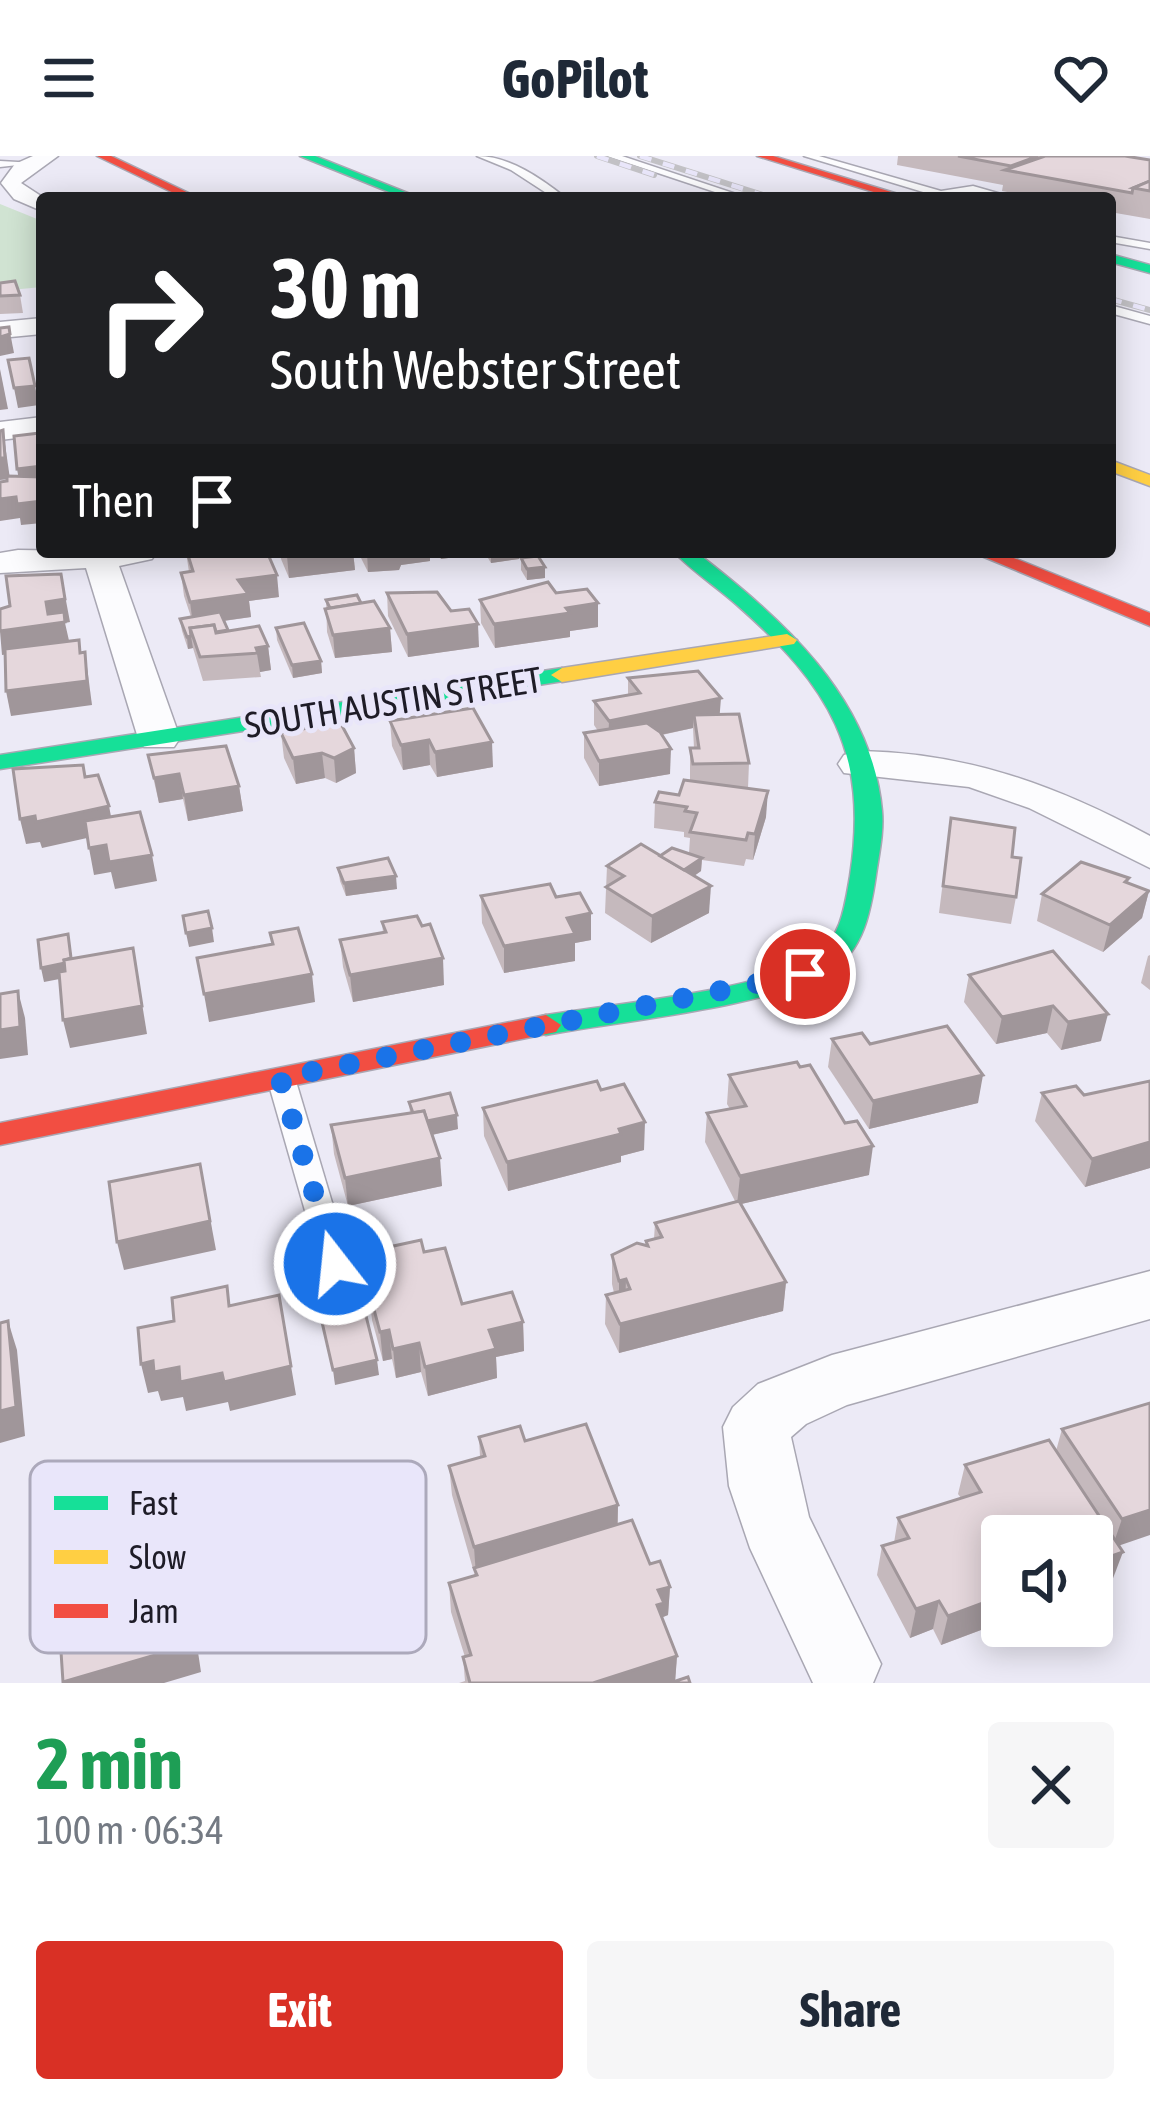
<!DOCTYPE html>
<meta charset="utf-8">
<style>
body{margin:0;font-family:"Asap Condensed",sans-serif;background:#f6f6f7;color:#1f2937;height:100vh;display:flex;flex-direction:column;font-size:45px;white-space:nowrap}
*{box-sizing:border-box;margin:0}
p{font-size:39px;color:#747a83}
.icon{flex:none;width:66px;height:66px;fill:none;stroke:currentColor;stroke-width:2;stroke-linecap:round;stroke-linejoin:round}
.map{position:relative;height:1527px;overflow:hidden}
.sheet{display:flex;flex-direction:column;background:#fff;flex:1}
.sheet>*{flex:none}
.hud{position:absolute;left:36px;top:36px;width:1080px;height:366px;border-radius:12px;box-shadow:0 6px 30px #0003;background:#202124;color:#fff;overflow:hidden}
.controls{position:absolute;left:981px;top:1359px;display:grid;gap:24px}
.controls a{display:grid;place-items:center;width:132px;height:132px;border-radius:12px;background:#fff;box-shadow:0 6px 30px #0003;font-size:60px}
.pin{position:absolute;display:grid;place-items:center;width:102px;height:102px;color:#fff;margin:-51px;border:6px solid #fff;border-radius:50%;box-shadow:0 3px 12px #0007}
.me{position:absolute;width:132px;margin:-66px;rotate:344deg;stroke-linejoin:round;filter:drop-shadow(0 0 9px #0008)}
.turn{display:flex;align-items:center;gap:42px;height:252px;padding:0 36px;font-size:54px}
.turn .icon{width:156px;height:156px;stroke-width:2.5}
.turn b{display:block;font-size:84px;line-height:102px}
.then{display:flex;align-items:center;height:114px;padding:0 36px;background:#0003;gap:24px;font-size:45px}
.round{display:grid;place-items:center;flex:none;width:126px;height:126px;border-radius:12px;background:#f6f6f7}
.head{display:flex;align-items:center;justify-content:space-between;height:204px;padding:0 36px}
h1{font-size:72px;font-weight:700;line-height:90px;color:#1e9e55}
.action{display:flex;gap:24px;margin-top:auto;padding:24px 36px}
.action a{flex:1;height:138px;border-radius:12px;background:#d93025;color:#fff;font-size:48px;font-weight:700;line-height:138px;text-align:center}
.action a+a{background:#f6f6f7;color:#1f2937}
header{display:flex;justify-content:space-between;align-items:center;height:156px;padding:0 36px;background:#fff;font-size:54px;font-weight:700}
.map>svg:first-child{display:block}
.green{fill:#d0e3d2}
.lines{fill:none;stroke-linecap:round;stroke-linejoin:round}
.lane-casing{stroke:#a9a7b3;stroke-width:3}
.street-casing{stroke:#a9a7b3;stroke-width:3}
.fast-casing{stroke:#a9a7b3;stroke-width:3}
.slow-casing{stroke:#a9a7b3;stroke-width:3}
.jam-casing{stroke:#a9a7b3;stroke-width:3}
.lane{fill:#fcfcfe;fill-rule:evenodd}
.street{fill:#fcfcfe;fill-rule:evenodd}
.fast{fill:#16e098;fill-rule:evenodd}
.slow{fill:#ffcf43;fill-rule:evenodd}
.jam{fill:#f24e42;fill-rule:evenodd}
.rail-casing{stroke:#c2c1c5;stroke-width:6}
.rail{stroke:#e9e6fa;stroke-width:4.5;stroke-dasharray:12;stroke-linecap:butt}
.wall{fill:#c5b9bd}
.shaded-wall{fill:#a0969a}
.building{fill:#e5d7dc;stroke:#a0969a;stroke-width:3}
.route{stroke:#1a73e8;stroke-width:21;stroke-dasharray:0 37.8}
.labels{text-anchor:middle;stroke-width:10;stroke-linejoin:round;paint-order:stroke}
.street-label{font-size:36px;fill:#1e1c27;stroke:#e9e6fa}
.key{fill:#e9e6fa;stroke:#aca9bb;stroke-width:3}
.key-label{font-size:33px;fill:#1e1c27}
</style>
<header><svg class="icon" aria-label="menu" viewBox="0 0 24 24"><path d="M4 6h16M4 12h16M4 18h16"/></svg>GoPilot<svg class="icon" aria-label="heart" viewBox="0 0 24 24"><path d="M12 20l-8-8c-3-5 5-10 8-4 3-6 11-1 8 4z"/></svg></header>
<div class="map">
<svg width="1150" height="1527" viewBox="0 0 1150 1527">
<rect width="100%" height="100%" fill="#eceaf6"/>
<path class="green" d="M0 48 42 65V131L0 135Z"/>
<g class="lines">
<defs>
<g id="lane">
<path d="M477 0C510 0 542 23 566 42H554L511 14Z"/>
<path d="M607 0H622L748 42H733Z"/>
<path d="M804 0H819L941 35 973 30 1015 42 973 36 954 39 959 42H943Z"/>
<path d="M0 5 36 7 0 11Z"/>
<path d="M1110 80 1150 87V93L1110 86Z"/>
<path d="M1110 149 1150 160V168L1110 157Z"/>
<path d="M281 913 291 916 295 922 350 1107 346 1115 335 1119 324 1115 320 1107 267 922 271 916Z"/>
</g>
<g id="street">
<path d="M33 0H58L21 27 44 42 42 55 14 43 1 27 15 8Z"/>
<path d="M42 162V178L0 182V166Z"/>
<path d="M42 261V279L0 284V266Z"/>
<path d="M18 394 157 396 152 403 119 410 180 582 174 591H144L138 582 86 412 0 417V397Z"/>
<path d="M859 595C968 597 1055 629 1150 680V712L1029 652 969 631 844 617 838 608 844 599Z"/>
<path d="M1150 1115V1163L847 1249 806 1268 791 1281 809 1361 881 1508 873 1527H813L750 1392 729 1330 723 1271 733 1251 758 1228 832 1199Z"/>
</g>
<g id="fast">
<path d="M300 0H315L420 42H404Z"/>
<path d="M1110 98 1150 109V117L1110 106Z"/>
<path d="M674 396H696C781 462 872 541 882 655 884 676 879 698 876 719 871 753 864 795 831 815 771 851 620 865 546 879L536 876 531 869 536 862 546 859C612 848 761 835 814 801 841 784 845 749 850 720 869 595 830 531 737 449 717 431 693 416 674 396Z"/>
<path d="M562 512 573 519 570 524 0 613V599Z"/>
</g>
<g id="slow">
<path d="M1110 304 1150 319V330L1110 315Z"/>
<path d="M787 478 797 484 794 488 562 526 551 519 562 512Z"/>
</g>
<g id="jam">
<path d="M97 0H111L199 42H184Z"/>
<path d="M757 0H773L911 42H893Z"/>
<path d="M972 396H999L1150 457V470Z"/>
<path d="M546 859 561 869 556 876 0 989V967Z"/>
</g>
</defs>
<use href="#lane" class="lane-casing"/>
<use href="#street" class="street-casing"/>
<use href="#fast" class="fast-casing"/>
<use href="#slow" class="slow-casing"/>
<use href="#jam" class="jam-casing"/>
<use href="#lane" class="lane"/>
<use href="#street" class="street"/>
<use href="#fast" class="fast"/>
<use href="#slow" class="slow"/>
<use href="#jam" class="jam"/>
<defs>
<g id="rail">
<path d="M597 0 654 19"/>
<path d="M640 0 772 42"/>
<path d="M1110 143 1150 154"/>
</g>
</defs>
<use href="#rail" class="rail-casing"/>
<use href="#rail" class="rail"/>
</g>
<g class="wall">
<path d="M898 0H1125L1150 4V63L1110 56V42H1039L1002 35 1003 29 897 9Z"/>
<path d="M0 127 20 139 23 157 0 158Z"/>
<path d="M186 396 279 441 249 445 251 461 224 465 228 475 268 490 271 514 260 516 261 521 203 525 193 492 188 493 182 475 180 463 191 461 184 440 181 417 189 416Z"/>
<path d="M280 396H353L355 414 289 422 281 403Z"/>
<path d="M358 396H430V405L401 409 399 414 368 416Z"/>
<path d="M436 396H519V403L491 407 485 397 441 403Z"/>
<path d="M521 402 545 422 527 424 521 414Z"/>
<path d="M387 437 479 491 408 501 388 460Z"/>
<path d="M556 437 598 471 570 475V481L495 492 481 467 480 444Z"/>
<path d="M326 444 361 447 390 472 392 496 335 502 327 476Z"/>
<path d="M276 472 321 505 322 517 293 522 277 484Z"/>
<path d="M628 522 720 558 749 607 748 632 766 661 753 704 746 703 744 710 702 704 701 715 694 720 709 757 651 787 605 757 607 710 660 700 689 697 690 682 684 681V676L654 672 655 646 679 639 690 625V592H694L693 572 662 579 670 618 599 630 584 602V577L598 575 594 569V545L628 539Z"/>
<path d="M390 565 493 611 437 621 430 609 403 614 392 590Z"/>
<path d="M281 577 354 592 356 617 336 627 325 622 296 628 284 602Z"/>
<path d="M148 599 239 630 243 655 188 665 183 643 159 647Z"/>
<path d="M951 662 1012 701 1016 741 1011 768 939 757Z"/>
<path d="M338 712 397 733 346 740 340 725Z"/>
<path d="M1129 722 1128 727 1149 735 1142 762 1103 796 1037 765 1042 738Z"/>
<path d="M481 740 556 741 591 784 575 787V805L504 817 482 767Z"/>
<path d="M382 766 444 829 353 846 343 811 340 784 383 777Z"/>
<path d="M1053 795 1101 885 1061 894 1047 877 996 888 964 846 969 819Z"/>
<path d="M1150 799V834L1141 827 1148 800Z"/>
<path d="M832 883 870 888 978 947 869 973 828 911Z"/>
<path d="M729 919 869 1019 741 1048 786 1126 783 1155 619 1197 605 1168 606 1139 614 1137 612 1128V1099L646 1089V1085L654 1083 655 1067 735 1045 705 986 707 957 730 953 727 948Z"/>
<path d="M1150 925V1012L1085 1031 1035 965 1042 937 1084 939Z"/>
<path d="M601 934 644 994 621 1000V1006L508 1035 484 980 483 952Z"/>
<path d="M409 946 458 973 432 979 442 1030 348 1050 334 998 331 969 410 957Z"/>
<path d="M389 1091 424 1096 462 1148 523 1166 524 1195 496 1201 497 1222 428 1240 421 1216 396 1222 392 1203 383 1205 372 1164 369 1135 376 1134 373 1107 390 1102Z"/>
<path d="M1150 1247 1118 1390 1112 1425 941 1489 933 1473 910 1482 877 1419 882 1390 894 1387 898 1362 961 1342 958 1338 965 1309 1056 1295 1062 1273Z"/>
<path d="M479 1281 525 1285 618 1349V1369L670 1431 668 1459 663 1461V1463L677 1500 675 1525 690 1527H459L465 1525 463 1501H465L451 1456 449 1427 475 1420 452 1339 449 1310 480 1301Z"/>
</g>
<g class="shaded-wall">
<path d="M9 171 14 197 0 200V181Z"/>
<path d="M0 213 8 253 0 254Z"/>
<path d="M35 230 39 249 18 252 14 232Z"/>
<path d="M3 274 10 323 0 324V302Z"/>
<path d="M42 310V321L19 324 17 313Z"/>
<path d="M16 341 42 345V367L21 369 20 362 0 365V343Z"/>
<path d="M318 396H353L355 414 289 422 287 400Z"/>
<path d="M367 396H430V405L401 409 399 414 368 416Z"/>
<path d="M440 396H485V397L441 403Z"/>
<path d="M491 396H519V403L491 407Z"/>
<path d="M545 411V422L527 424V413Z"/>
<path d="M61 418 70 466 65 467 70 489 2 499 0 475Z"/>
<path d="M277 419 279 441 249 445 251 461 193 469 190 446 238 424Z"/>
<path d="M598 447V471L570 475V481L495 492 494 468 566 452Z"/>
<path d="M478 468 479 491 408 501 407 478Z"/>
<path d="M390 472 392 496 335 502 333 479Z"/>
<path d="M191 480 193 492 188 493 187 481Z"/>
<path d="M268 490 271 514 260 516 256 492Z"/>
<path d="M85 496 92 549 11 560 6 535Z"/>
<path d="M321 505 322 517 293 522 292 509Z"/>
<path d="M721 542 719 567 694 559 693 572 608 590 609 565Z"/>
<path d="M429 584 430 609 403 614 401 589Z"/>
<path d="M492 586 493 611 437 621 435 596Z"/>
<path d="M354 592 356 617 336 627 334 602Z"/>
<path d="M671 593 670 618 599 630V605Z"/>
<path d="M322 597 325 622 296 628 293 602Z"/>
<path d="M179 618 183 643 159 647 154 622Z"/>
<path d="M239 630 243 655 188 665 184 639Z"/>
<path d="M768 635 766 661 753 704 755 678Z"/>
<path d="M109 650 114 676 42 692 40 686 26 688 20 663Z"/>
<path d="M106 689 152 699 157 725 115 733 111 716 94 719 89 692Z"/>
<path d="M702 702 701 715 680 730V716Z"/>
<path d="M396 720 397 733 346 740 344 727Z"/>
<path d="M711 730 709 757 651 787 652 760Z"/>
<path d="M1149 735 1142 762 1103 796 1110 769Z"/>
<path d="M591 757V784L575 787V805L504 817V790L567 762Z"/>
<path d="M212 772 214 786 189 791 186 777Z"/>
<path d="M68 778 75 820 44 826 41 812Z"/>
<path d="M133 792 147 878 70 892 63 864Z"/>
<path d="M443 802 444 829 353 846 350 819Z"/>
<path d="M312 818 315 846 209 866 204 838Z"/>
<path d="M18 835 25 862 28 899 0 903V874Z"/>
<path d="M1053 850 1047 877 996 888 1002 861Z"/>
<path d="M1108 858 1101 885 1061 894 1068 866Z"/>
<path d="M983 919 978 947 869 973 873 945Z"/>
<path d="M457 959 458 973 418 982 417 967Z"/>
<path d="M645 966 644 994 621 1000V1006L508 1035 507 1006Z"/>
<path d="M1150 986V1012L1085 1031 1092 1003Z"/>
<path d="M873 990 869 1019 737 1049 740 1020Z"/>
<path d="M440 1002 442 1030 348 1050 345 1022Z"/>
<path d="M200 1008 216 1094 124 1114 117 1086Z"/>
<path d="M626 1123 625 1152 619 1153V1125Z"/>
<path d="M786 1126 783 1155 619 1197 620 1168Z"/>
<path d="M8 1165 17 1194 25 1280 0 1287V1255Z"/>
<path d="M523 1166 524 1195 496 1201 497 1222 428 1240 425 1211 489 1174Z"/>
<path d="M389 1174 392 1203 383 1205 380 1176Z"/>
<path d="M419 1187 421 1216 396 1222 393 1193Z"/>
<path d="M377 1204 379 1219 335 1229 333 1214Z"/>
<path d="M153 1205 222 1217 291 1210 296 1239 230 1255 228 1246 186 1255 183 1241 161 1245 158 1235 148 1237 141 1208Z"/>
<path d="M618 1349 617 1378 476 1420 474 1391Z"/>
<path d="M200 1353 206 1382 214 1436 190 1443 201 1516 164 1527H63L183 1414Z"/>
<path d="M1150 1354V1379L1112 1392 1122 1363Z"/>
<path d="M1123 1396 1112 1425 1092 1433V1407Z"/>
<path d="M670 1431 668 1459 663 1461 662 1476 656 1478 658 1434Z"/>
<path d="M1002 1440V1466L941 1489 948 1460Z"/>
<path d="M939 1445 933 1473 910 1482 916 1453Z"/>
<path d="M58 1450 67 1479 50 1484 40 1455Z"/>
<path d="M677 1500 675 1527H593Z"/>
</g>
<g class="building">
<path d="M958 0H1038L1011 10Z"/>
<path d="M1045 0H1125L1150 4V25L1133 32 1132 37 1005 14Z"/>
<path d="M1150 25V35L1133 32Z"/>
<path d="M15 125 20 139 0 140V127Z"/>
<path d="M9 171 10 178 0 181V172Z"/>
<path d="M29 202 35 230 14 232 8 204Z"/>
<path d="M3 274 5 302H0V275Z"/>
<path d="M40 277 42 310 17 313 14 280Z"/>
<path d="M7 320 42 321V345L17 348 16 341 0 343V326L7 325Z"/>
<path d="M187 396H267L277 419 238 424 248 438 190 446 181 417 193 415Z"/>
<path d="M285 396H318L287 400Z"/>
<path d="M538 400 545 411 527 413 521 402Z"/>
<path d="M61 418 65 443 46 446 48 458 64 456 65 466 0 475V453L10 450 6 420Z"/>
<path d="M548 426 556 437 587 433 598 447 566 452 570 457 494 468 480 444Z"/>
<path d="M437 436 451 455 469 453 478 468 407 478 387 437Z"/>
<path d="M357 439 361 447 330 452 326 444Z"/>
<path d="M374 445 390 472 333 479 325 453Z"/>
<path d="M220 456 228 474 216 476 214 469 190 472 191 480 187 481 180 463Z"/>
<path d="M304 467 321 505 292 509 276 472Z"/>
<path d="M214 469 216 477 259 470 268 490 256 492 258 497 200 501 190 472Z"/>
<path d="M79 484 80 497 85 496 87 525 6 535 5 493Z"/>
<path d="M698 515 721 542 609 565 594 545 640 537 628 522Z"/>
<path d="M473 552 492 586 435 596 429 584 401 589 390 565Z"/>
<path d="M739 558 749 607 693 608 690 592H699L694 559Z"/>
<path d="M340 566 354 592 334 602 322 597 293 602 281 577Z"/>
<path d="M647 567 660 576 671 593 599 605 584 577Z"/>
<path d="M226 590 239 630 184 639 179 618 154 622 148 599Z"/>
<path d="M83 609 85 621 98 619 109 650 36 666 35 660 20 663 13 613Z"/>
<path d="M684 624 768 635 755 678 748 677 746 684 690 676 697 657 685 655 687 651 655 646 659 636 679 639Z"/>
<path d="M140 656 152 699 109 706 106 689 89 692 85 665Z"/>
<path d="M951 662 1015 672 1012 701 1021 702 1016 741 943 730Z"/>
<path d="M641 688 711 730 652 760 606 731 624 720 607 710Z"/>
<path d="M672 692 702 702 684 714 660 700Z"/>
<path d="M388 702 396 720 344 727 338 712Z"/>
<path d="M1081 706 1129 722 1125 726 1149 735 1110 769 1042 738Z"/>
<path d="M550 728 556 741 580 737 591 757 567 762 575 778 504 790 481 740Z"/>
<path d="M208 755 212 772 186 777 183 760Z"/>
<path d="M417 760 422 770 430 768 443 802 350 819 340 784 386 776 382 766Z"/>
<path d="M298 772 312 818 204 838 197 802 273 788 270 777Z"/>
<path d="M68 778 71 802 64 804 65 807 41 812 38 784Z"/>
<path d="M133 792 142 850 63 864 59 816 65 815 64 804Z"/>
<path d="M1053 795 1108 858 1068 866 1053 850 1002 861 969 819Z"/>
<path d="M18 835 20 871 0 874V838Z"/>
<path d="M947 870 983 919 873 945 832 883 862 877 870 888Z"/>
<path d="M797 906 800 911 810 909 845 967 857 965 873 990 740 1020 707 957 746 950 729 919Z"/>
<path d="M597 925 601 934 624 928 645 966 619 973 621 978 507 1006 483 952Z"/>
<path d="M1150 925V986L1092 1003 1042 937 1076 930 1084 939Z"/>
<path d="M450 937 457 959 427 965 424 955 413 957 409 946Z"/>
<path d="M424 955 440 1002 345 1022 331 969Z"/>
<path d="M200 1008 210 1065 117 1086 109 1026Z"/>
<path d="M739 1045 786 1126 620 1168 606 1139 630 1133 626 1123 619 1125 612 1099 637 1087 648 1090 646 1085 662 1081 655 1067Z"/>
<path d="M421 1084 424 1096 445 1092 462 1148 512 1136 523 1166 489 1174 496 1193 425 1211 419 1187 393 1193 389 1174 380 1176 369 1135 380 1133 373 1107 392 1102 389 1091Z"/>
<path d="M227 1130 229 1150 279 1139 291 1210 224 1226 222 1217 180 1226 179 1211 154 1216 153 1205 141 1208 138 1172 174 1165 172 1142Z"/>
<path d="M365 1156 377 1204 333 1214 322 1166Z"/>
<path d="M8 1165 16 1251 0 1255V1167Z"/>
<path d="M1150 1247V1354L1122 1363 1062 1273Z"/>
<path d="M586 1268 618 1349 474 1391 449 1310 485 1300 479 1281 520 1270 525 1285Z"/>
<path d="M1049 1284 1123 1396 1092 1407V1380H1002V1440L948 1460 939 1445 916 1453 882 1390 909 1382 898 1362 981 1336 965 1309Z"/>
<path d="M200 1353 208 1407 183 1414 193 1488 63 1526 58 1450 40 1455 36 1393 100 1376 106 1367Z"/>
<path d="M632 1364 650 1408 660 1405 670 1431 658 1434 664 1447 657 1449 677 1500 593 1527H470L463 1501 471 1499 449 1427 477 1419 474 1412Z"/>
<path d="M688 1521 690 1527H670Z"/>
</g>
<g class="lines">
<path class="route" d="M335 1108 280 922 805 818"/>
</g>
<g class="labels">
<g class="street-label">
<text transform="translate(393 546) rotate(-9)" y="13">SOUTH AUSTIN STREET</text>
</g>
</g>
<rect x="30" y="1305" width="396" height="192" rx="18" class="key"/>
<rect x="54" y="1340" width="54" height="14" fill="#16e098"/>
<rect x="54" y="1394" width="54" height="14" fill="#ffcf43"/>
<rect x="54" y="1448" width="54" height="14" fill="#f24e42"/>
<g class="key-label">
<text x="129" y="1359">Fast</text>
<text x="129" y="1413">Slow</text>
<text x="129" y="1467">Jam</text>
</g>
</svg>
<div class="controls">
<a><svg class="icon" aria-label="sound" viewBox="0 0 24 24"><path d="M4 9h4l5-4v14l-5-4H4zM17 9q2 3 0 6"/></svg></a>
</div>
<div class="pin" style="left:805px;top:818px;background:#d93025"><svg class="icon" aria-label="arrive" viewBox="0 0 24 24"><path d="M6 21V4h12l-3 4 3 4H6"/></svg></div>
<svg class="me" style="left:335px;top:1108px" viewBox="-20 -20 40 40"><circle r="17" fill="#1a73e8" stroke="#fff" stroke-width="3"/><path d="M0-11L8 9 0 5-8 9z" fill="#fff"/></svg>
<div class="hud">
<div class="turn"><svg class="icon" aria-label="right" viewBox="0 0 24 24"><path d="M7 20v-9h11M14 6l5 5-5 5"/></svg><div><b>30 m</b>South Webster Street</div></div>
<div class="then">Then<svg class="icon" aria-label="arrive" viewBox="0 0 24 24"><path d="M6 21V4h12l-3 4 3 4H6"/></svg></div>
</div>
</div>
<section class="sheet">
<div class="head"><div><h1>2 min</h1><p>100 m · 06:34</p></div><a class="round"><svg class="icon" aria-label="close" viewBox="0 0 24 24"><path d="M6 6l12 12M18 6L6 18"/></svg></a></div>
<div class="action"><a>Exit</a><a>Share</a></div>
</section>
